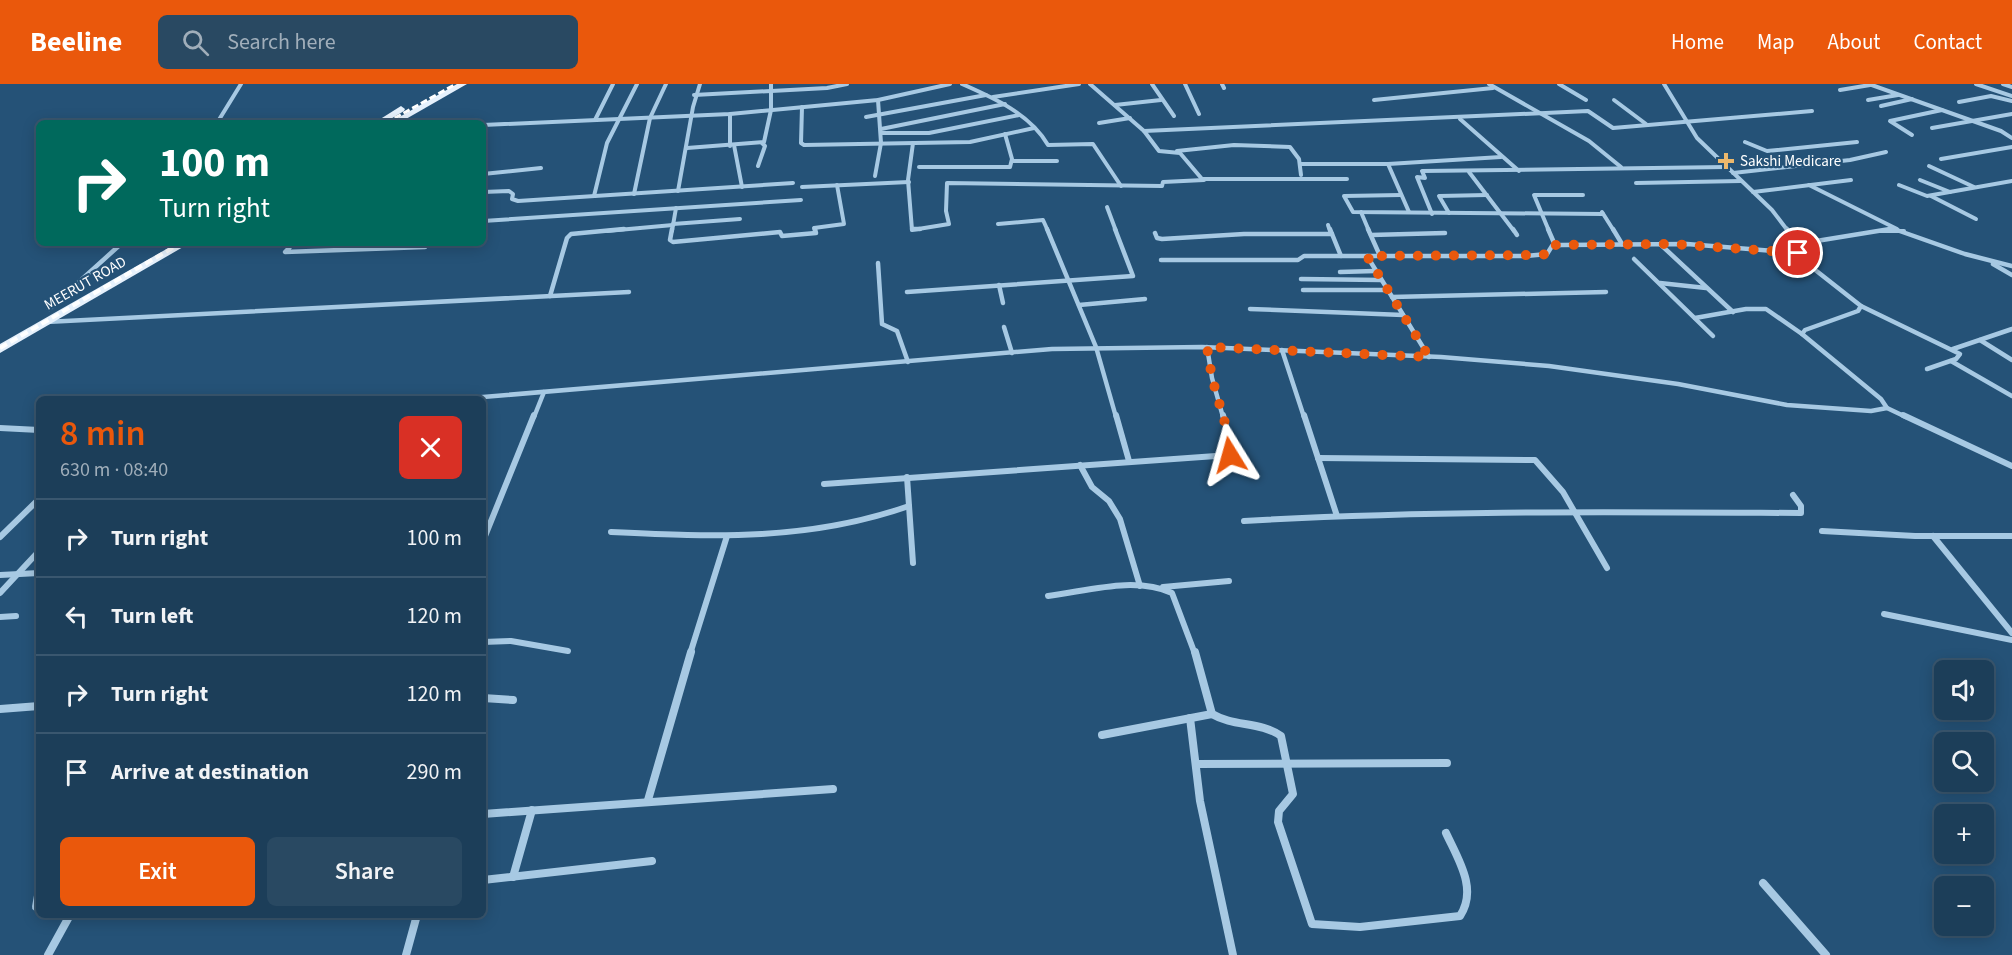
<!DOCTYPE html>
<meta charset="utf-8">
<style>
body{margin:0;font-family:"Source Sans 3",sans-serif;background:#294962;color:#f1f3f6;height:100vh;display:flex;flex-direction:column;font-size:22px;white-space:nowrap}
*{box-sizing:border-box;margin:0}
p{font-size:20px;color:#a0aeba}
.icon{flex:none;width:33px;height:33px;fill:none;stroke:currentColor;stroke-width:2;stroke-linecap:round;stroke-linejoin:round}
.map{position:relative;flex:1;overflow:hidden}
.sheet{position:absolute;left:36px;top:312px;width:450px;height:522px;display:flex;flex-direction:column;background:#1c3e59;border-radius:9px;box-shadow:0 3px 15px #0003,0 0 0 2px #3a576f}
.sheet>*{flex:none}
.guide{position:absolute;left:36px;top:36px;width:450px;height:126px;border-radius:9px;box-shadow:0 3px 15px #0003,0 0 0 2px #3a576f;background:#00695c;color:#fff;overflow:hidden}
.buttons{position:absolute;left:1934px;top:576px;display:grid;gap:12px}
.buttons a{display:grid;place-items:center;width:60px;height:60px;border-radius:9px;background:#1c3e59;box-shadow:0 3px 15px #0003,0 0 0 2px #3a576f;font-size:30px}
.pin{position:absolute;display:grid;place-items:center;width:51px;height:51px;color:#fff;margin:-26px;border:3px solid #fff;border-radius:50%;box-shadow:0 2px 6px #0007}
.me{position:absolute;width:66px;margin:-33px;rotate:352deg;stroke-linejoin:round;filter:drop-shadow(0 0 4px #0008)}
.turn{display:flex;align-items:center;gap:21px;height:126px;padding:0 24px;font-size:27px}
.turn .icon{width:78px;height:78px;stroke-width:2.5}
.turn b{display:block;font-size:42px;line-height:51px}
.round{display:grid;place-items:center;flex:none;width:63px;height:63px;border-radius:9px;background:#294962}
.head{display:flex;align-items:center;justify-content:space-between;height:102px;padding:0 24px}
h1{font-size:36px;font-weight:600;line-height:45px;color:#ea580c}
.button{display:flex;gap:12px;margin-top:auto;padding:12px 24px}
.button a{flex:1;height:69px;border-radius:9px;background:#ea580c;color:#fff;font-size:24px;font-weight:600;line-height:69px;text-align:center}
.button a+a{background:#294962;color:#f1f3f6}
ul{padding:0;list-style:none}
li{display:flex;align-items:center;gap:18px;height:78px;padding:0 24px;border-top:2px solid #3a576f}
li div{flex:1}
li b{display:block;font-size:22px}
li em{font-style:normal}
header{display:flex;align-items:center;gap:36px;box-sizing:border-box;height:84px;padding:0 30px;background:#ea580c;color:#fff}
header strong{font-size:28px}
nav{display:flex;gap:33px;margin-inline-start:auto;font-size:21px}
.search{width:420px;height:54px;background:#294962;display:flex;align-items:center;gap:15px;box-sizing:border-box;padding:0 21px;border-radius:9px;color:#a0aeba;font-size:22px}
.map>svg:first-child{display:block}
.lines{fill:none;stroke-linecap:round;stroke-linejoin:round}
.street-far3{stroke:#a7c9e3;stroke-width:4}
.street-far2{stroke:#a7c9e3;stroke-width:4.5}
.street-far1{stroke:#a7c9e3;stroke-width:6}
.street{stroke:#a7c9e3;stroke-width:8}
.primary{fill:#e6f1fc;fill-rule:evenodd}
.rail-far1{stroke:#fff;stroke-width:3;stroke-dasharray:7 3;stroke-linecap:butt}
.rail{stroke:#fff;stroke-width:4;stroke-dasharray:8 4;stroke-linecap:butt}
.route{stroke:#ea580c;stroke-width:10;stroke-dasharray:0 18}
.poi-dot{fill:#ecb86c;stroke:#255277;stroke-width:2}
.labels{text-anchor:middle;stroke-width:4.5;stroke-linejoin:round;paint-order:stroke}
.far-poi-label{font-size:15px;fill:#fff;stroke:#255277;text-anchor:start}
.far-street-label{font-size:15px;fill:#fff;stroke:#255277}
</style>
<header>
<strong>Beeline</strong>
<div class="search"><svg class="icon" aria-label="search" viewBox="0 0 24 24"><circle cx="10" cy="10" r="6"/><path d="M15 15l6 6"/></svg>Search here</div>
<nav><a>Home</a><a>Map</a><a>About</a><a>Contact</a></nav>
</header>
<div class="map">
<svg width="2012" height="871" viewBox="0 0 2012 871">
<rect width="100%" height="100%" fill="#255277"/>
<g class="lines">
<g class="street-far3">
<path d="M962 0C994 14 1030 30 1048 61L1093 60 1121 102"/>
<path d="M1090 0 1144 47 1159 67 1180 69 1202 95H1347"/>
<path d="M1152 0 1174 32"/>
<path d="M1185 0 1199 30"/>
<path d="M1222 0 1224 4"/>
<path d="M1489 0 1589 57 1621 83"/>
<path d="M1559 0 1586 16"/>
<path d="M1664 0 1697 54 1772 126 1788 147"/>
<path d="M1869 0 2001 47 2012 54"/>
<path d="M1976 0 2012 12"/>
<path d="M2003 0 2012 3"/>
<path d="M1840 6 1870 1"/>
<path d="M694 11 827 4 847 0"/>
<path d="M993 13 1079 0"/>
<path d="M1374 16 1493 4"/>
<path d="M1614 16 1646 40"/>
<path d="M1868 16 1898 11"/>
<path d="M1959 18 1991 12 2012 17"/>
<path d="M1115 21 1161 16"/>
<path d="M1881 22 1912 15"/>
<path d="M802 23 801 59 804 61 970 58 1034 44"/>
<path d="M730 30V62"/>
<path d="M866 33 986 11"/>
<path d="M1460 35 1519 87"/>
<path d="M399 36 452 39"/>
<path d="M595 36 613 0"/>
<path d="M217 39 241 0"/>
<path d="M1099 39 1130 34"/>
<path d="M483 41 730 30 878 16 950 0"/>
<path d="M1932 44 2012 30"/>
<path d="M881 45 1005 20"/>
<path d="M1144 47 1588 27 1613 44 1812 27"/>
<path d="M881 49H929L1019 31"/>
<path d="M1912 51 1890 37 1942 26"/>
<path d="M1745 58 1767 67 1857 58"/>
<path d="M913 59 908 96 912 146 949 140 946 127 947 99 1162 102 1163 98 1204 96"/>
<path d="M734 61 742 103"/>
<path d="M687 64 764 58 771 26V0"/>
<path d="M1177 67 1234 61 1290 63 1299 75 1301 91"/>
<path d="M1941 75 2012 63"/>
<path d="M1012 77H1057"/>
<path d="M1301 80H1388L1501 73"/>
<path d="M1388 80 1409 128"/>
<path d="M758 82 765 62 762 59"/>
<path d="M1929 82 1974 103"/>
<path d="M919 83H1010L1012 75 1005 50"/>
<path d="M1469 88 1514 147"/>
<path d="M1733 89 1850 76 1886 68"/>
<path d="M483 90 541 84"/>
<path d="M875 92 881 59 878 16"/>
<path d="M1920 96 1950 108"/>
<path d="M1636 99 1741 97"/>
<path d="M1809 101 1897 145"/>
<path d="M1899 101 1927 112 2012 97"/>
<path d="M802 103 909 98"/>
<path d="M678 107 693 23 700 0"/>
<path d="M483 108 509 107 513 110 512 115 518 117 793 99"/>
<path d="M1753 108 1851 96"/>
<path d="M634 110 650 34 666 0"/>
<path d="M1401 111 1344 112 1353 128 1603 130"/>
<path d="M594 112 607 59 637 0"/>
<path d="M1931 112 1976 135"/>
<path d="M1107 123 1116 147"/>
<path d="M1361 128 1369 147"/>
<path d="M1602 128 1614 147"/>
<path d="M1449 129 1439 112 1487 111"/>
<path d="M1432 130 1417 93 1425 94 1422 87 1726 83"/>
<path d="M483 137 801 116"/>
<path d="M673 140 740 135"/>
<path d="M998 140 1043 136 1048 147"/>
<path d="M1328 141 1330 147"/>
<path d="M607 147 673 141"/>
<path d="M672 147 676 124"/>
<path d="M815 147 814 144 844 140 837 101"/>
<path d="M1549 147 1534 111H1583"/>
<path d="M1880 147H1904"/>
</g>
<g class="street-far2">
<path d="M672 145 670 156 673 158 780 148 782 152 816 149 815 145"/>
<path d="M912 145H920"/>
<path d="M1047 145 1096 263 1116 333"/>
<path d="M1330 145 1341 172"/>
<path d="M1368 145 1380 172"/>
<path d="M1513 145 1517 151"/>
<path d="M1548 145 1555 161"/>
<path d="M1613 145 1622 160"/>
<path d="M1787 145 1798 160 1800 174 1861 222 1858 227 1805 246 1802 250 1881 315 1887 324 1906 333"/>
<path d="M1894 145 1965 170 2012 182"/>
<path d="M1155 149 1157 154 1162 155 1244 150H1332"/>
<path d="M1371 151 1445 149"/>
<path d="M294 159 285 168 425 163"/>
<path d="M1660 160 1733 228"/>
<path d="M1798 160 1890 145"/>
<path d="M1367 172 1429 273"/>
<path d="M1634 175 1713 252"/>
<path d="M1161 176H1298L1304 172H1526L1547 170 1552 162 1561 161 1687 160 1798 169"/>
<path d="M878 179 882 240 897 247 908 278"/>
<path d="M1993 180 2012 191"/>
<path d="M1340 188 1375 187"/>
<path d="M1301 195 1381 196"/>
<path d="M1660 199 1706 204"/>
<path d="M999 201 1003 219"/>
<path d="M1303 206H1387"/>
<path d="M907 208 1133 192 1115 145"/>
<path d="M550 212 567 154 571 150 624 145"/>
<path d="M1392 213 1606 208"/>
<path d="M1079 221 1145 215"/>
<path d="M1861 222 1960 270 1956 275 1927 285"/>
<path d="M49 225 122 159"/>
<path d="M1250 225 1403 231"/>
<path d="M1695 234 1746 225H1766L1802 250"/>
<path d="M46 238 629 208"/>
<path d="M1004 243 1012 269"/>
<path d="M1980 256 2012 276"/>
<path d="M1207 263 1212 294 1223 333"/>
<path d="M1953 265 2012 245"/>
<path d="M1282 266 1304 333"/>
<path d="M1951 277 2012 312"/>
<path d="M459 315 1052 265 1202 263 1441 273 1549 282 1678 300 1787 321 1871 327 1887 324"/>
<path d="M534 333 544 308"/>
</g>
<g class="street-far1">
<path d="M1116 331 1129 377"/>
<path d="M1304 331 1337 432"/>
<path d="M1903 331 2012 382"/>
<path d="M0 344 39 346"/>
<path d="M1318 374 1535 376 1563 408 1607 484"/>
<path d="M1080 381 1092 403 1109 417 1120 435 1140 502"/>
<path d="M907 393 913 479"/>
<path d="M824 400 1230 371 1233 367 1223 331"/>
<path d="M1244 437C1430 426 1615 428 1801 429V422L1793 411"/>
<path d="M1822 447 1915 452H2012"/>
<path d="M611 448C715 453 809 457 909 422"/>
<path d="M1933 452 2012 549"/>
<path d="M0 453 39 415"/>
<path d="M483 457 534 331"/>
<path d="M0 491 39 489"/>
<path d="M1163 503 1229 497"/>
<path d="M0 509 39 467"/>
<path d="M1048 512C1088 507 1134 492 1172 509L1195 570"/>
<path d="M1884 530 2012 556"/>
<path d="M0 533 16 532"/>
<path d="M483 558 511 557 568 567"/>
<path d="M690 570 727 452"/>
</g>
<g class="street">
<path d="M1195 568 1212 630C1234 643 1260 637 1281 652L1293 710 1279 727 1278 738 1312 840 1360 843 1460 832C1478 805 1458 775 1446 749"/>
<path d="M483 614 513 616"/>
<path d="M0 625 39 622"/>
<path d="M1190 634 1200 717 1233 871"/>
<path d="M1102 651 1212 630"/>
<path d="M1196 680 1447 679"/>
<path d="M648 716 691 568"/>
<path d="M483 730 833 705"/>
<path d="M513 793 532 726"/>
<path d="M483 796 652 777"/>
<path d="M1763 799 1826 871"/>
<path d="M39 806 36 823 39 825"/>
<path d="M48 871 70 831"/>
<path d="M406 871 417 831"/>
</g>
<g class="primary">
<path d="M457 0H467L399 39H389Z"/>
<path d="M401 22 405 25 404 27 384 39H374Z"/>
<path d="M177 159H190L0 269V260Z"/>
</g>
<path class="rail-far1" d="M386 39 456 0"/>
<path class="rail" d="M0 264 181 159"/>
</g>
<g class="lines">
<path class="route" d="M1230 371 1233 367 1212 294 1207 263 1429 273 1367 172 1542 171 1550 169V164L1555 161 1673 160 1798 169"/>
</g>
<path class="poi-dot" d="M1723 68h6v6h6v6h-6v6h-6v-6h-6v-6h6z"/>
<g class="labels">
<g class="far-poi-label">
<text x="1740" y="82">Sakshi Medicare</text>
</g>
<g class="far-street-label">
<text transform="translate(85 199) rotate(-30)" y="5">MEERUT ROAD</text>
</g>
</g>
</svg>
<div class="buttons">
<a><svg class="icon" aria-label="sound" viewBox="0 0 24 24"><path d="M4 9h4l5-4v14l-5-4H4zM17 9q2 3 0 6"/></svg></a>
<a><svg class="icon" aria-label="search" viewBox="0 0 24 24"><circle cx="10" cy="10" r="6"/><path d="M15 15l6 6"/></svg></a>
<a>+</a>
<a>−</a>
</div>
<div class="pin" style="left:1798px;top:169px;background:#d93025"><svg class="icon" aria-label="arrive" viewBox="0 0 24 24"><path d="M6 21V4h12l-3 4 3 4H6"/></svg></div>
<svg class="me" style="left:1230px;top:371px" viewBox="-20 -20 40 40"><path d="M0-17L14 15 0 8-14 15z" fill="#ea580c" stroke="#fff" stroke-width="4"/></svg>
<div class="guide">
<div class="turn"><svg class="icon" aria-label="right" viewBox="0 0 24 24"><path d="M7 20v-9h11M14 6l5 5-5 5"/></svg><div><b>100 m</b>Turn right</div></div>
</div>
<section class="sheet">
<div class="head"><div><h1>8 min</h1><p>630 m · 08:40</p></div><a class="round" style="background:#d93025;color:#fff"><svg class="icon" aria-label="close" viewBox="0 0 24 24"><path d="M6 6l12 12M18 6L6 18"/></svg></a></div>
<ul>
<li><svg class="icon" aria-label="right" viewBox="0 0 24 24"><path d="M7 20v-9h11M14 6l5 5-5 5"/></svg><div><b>Turn right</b></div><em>100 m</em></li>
<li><svg class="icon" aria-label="left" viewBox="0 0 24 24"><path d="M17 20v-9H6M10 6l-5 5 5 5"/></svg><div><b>Turn left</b></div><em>120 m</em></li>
<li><svg class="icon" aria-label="right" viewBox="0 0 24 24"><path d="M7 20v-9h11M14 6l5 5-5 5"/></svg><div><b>Turn right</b></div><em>120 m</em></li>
<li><svg class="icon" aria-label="arrive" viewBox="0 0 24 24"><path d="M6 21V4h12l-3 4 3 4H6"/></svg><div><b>Arrive at destination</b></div><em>290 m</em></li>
</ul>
<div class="button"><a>Exit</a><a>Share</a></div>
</section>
</div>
